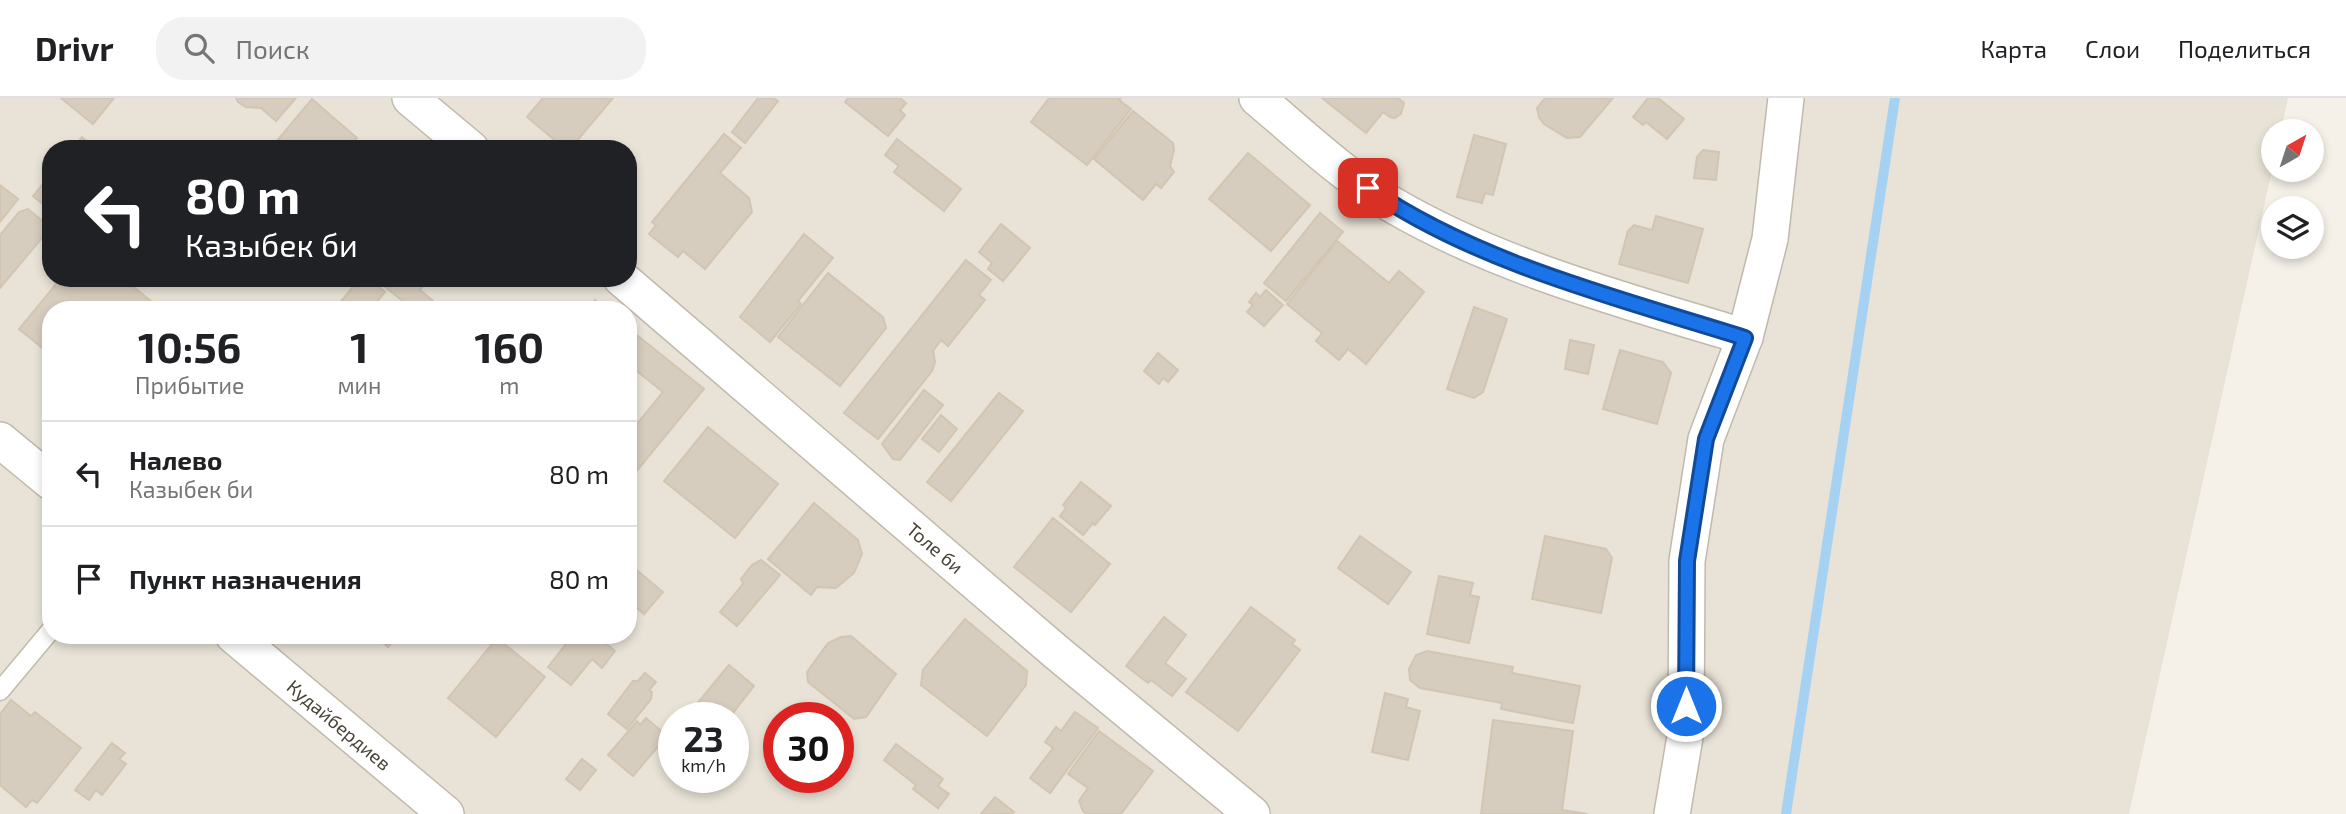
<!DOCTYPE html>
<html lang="ru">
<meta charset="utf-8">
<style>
body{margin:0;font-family:"Exo 2",sans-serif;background:#f2f2f2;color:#202124;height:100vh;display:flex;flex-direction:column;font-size:26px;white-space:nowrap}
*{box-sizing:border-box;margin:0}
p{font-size:23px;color:#757577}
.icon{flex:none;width:38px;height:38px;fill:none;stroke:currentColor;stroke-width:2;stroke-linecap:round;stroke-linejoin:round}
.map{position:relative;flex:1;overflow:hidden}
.details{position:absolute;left:42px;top:203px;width:595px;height:343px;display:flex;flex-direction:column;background:#fff;border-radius:28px;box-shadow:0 4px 10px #0003}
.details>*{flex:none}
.hud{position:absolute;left:42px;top:42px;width:595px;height:147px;border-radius:28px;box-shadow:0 4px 10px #0003;background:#202124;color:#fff;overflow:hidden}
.needle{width:46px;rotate:39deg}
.controls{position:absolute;left:2261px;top:21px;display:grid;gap:14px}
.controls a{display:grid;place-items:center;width:63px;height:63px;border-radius:50%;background:#fff;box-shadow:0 4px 10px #0003;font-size:35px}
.speed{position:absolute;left:658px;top:604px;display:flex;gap:14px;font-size:35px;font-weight:700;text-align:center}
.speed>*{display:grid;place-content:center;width:91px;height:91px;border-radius:50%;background:#fff;box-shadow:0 4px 10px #0003;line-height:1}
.speed small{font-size:18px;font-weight:400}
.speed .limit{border:10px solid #d22;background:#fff;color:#111}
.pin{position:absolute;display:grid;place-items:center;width:60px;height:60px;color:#fff;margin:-30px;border-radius:14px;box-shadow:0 4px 10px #0006}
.me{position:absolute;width:77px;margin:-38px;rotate:0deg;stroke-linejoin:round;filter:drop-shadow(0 0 5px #0008)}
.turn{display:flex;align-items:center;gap:24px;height:147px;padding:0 28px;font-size:32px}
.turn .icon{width:91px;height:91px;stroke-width:2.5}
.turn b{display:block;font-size:49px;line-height:60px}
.eta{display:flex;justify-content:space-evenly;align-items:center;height:119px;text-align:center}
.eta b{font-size:42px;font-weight:700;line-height:49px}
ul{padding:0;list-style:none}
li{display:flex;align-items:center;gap:21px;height:105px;padding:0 28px;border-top:2px solid #e0e0e0}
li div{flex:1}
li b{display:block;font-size:26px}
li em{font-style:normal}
header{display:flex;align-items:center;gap:42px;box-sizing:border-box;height:98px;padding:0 35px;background:#fff;border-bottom:2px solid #e0e0e0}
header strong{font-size:33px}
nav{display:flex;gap:38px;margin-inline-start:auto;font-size:24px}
.search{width:490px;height:63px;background:#f2f2f2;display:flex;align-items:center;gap:18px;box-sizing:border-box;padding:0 24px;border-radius:28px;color:#757577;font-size:26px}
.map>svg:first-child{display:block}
.residential{fill:#e9e3d7;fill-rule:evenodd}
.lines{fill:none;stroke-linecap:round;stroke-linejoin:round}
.stream{stroke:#a5d2f2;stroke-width:10}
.building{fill:#d7cdbe;stroke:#d2c5b2;stroke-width:2}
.service-casing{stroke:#c1b9ac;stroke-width:21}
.minor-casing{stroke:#c1b9ac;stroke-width:38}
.service{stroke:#fff;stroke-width:18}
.minor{stroke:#fff;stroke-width:35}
.route-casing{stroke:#114b97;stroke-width:18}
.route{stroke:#1a73e8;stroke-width:12}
.labels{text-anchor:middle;stroke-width:6;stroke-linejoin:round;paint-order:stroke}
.street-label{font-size:19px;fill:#494237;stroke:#fff}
</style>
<header>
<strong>Drivr</strong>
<div class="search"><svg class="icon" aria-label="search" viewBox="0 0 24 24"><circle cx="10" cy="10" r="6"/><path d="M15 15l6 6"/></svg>Поиск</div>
<nav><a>Карта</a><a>Слои</a><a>Поделиться</a></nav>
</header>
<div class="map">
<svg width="2346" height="716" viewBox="0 0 2346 716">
<rect width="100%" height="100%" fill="#f5f1e9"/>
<path class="residential" d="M0 0H2288L2281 33H2273V68L2129 716H0ZM51 51H628V180H51ZM51 212H628V537H51ZM674 620H733V679H674ZM779 620H838V679H779Z"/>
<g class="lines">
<path class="stream" d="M1786 716 1895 0"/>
</g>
<g class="building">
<path d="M61 0H114L93 26Z"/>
<path d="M236 0H296L276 23 261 10 246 9 238 4Z"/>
<path d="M543 0H613L570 51H565L527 19Z"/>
<path d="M758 0H773L778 3 745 45 732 34Z"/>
<path d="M848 0H900L906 5 900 12 905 17 888 38 845 4Z"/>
<path d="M1049 0H1121L1119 2 1131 11 1087 67 1031 24Z"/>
<path d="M1322 0H1398L1404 5 1401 16 1395 20 1390 19 1383 14 1366 35Z"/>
<path d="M1545 0H1613L1580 39 1567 40 1544 26 1539 19 1537 10Z"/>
<path d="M1648 0H1658L1684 21 1667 41 1646 24 1643 27 1633 19Z"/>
<path d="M312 1 357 40 353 44 361 51H270Z"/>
<path d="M1133 13 1173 45 1174 52 1170 68 1174 74 1161 90 1156 86 1143 102 1094 61Z"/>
<path d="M724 36 741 50 720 75 749 100 752 114 705 171 683 153 678 159 649 136 656 127 652 124Z"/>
<path d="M1474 37 1506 46 1493 97 1485 95 1482 105 1457 99Z"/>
<path d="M82 39 95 51H72Z"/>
<path d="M897 41 961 91 944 113 894 74 899 68 885 57Z"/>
<path d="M1703 52 1719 54 1716 82 1694 80 1697 59Z"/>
<path d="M1248 55 1310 107 1271 153 1209 101Z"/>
<path d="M51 76V99L44 107 33 98Z"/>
<path d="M0 87 18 101 0 124Z"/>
<path d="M28 111 45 125 47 134 0 190V137L19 114Z"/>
<path d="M1320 115 1343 134 1286 203 1264 185Z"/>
<path d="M1656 118 1703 131 1688 185 1619 166 1628 133 1634 127 1652 132Z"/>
<path d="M1001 126 1030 150 1003 183 988 171 992 165 979 154Z"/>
<path d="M804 136 833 160 798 203 801 206 770 244 740 219Z"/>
<path d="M1337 143 1389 185 1399 173 1424 194 1366 266 1348 251 1339 262 1316 243 1322 235 1287 206Z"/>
<path d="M966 162 991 182 979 197 985 202 948 248 941 242 933 253 935 264 932 273 878 341 844 315Z"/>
<path d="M828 175 883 219 886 230 840 288 778 239Z"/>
<path d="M61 180H123L152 204 145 212H51V257L19 231Z"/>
<path d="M360 180H368L385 194 370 212H334Z"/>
<path d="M374 180H429L420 192 433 203 426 212H414Z"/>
<path d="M1266 192 1283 207 1264 228 1247 214 1253 207 1249 204 1256 195 1260 199Z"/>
<path d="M595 202 606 212H587Z"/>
<path d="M1474 209 1507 221 1483 294 1474 300 1447 291Z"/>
<path d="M628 230 704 291 635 375 628 369V337L663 294 628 266Z"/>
<path d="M1570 242 1594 247 1588 276 1565 271Z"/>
<path d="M1620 252 1663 264 1671 275 1657 326 1603 311Z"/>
<path d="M1158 255 1178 272 1168 284 1163 280 1159 286 1144 273Z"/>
<path d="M924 292 943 307 900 362 893 361 882 346Z"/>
<path d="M999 295 1023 313 951 403 927 384Z"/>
<path d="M941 317 957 331 939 354 922 341Z"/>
<path d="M708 329 778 386 735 440 664 383Z"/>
<path d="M1081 384 1111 408 1095 427 1093 425 1083 437 1060 418 1066 410 1063 407Z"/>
<path d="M814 405 858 442 862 456 854 475 836 490 817 489 811 497 768 461Z"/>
<path d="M1053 420 1110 466 1071 514 1014 469Z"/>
<path d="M1360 438 1411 474 1388 506 1338 470Z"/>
<path d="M1545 438 1606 451 1612 460 1601 515 1532 501Z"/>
<path d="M761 462 780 477 737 528 720 514 743 486 741 481 752 467Z"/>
<path d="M628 465 663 494 644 516 628 502Z"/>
<path d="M1439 478 1473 485 1470 497 1479 499 1469 545 1427 536Z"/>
<path d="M1251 509 1295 542 1292 546 1300 552 1238 633 1186 594Z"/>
<path d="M1164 519 1186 537 1165 565 1186 581 1172 598 1151 582 1148 585 1126 568Z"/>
<path d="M965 521 1027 573 1026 587 987 638 921 587 923 572Z"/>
<path d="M374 537H398L388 549Z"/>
<path d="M573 537H596L615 553 602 570 592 561 571 587 548 569Z"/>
<path d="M851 538 896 576 866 619 854 621 808 584 807 574 828 545 841 539Z"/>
<path d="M497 540 545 579 496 639 448 600Z"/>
<path d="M1427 553 1513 569 1512 575 1580 588 1573 625 1501 611 1502 605 1420 590 1410 582 1409 571 1416 557Z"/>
<path d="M729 567 754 588 729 620H711L696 607Z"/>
<path d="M645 575 656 584 649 592 652 594 651 601 627 631 608 616 633 583H638Z"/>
<path d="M1385 595 1408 601 1406 609 1420 613 1408 662 1372 654Z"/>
<path d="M11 602 31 618 35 614 81 650 37 705 32 702 26 709 0 687V616Z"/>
<path d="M1075 614 1098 630 1050 695 1030 680 1053 650 1045 644 1056 629 1061 633Z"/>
<path d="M646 620 667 638 633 678 608 657 637 623 640 627Z"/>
<path d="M1493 622 1573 633 1562 712 1588 716H1481Z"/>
<path d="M1099 633 1153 673 1121 716H1087L1083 713 1079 703 1088 690 1068 676Z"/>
<path d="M112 645 125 655 119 661 126 666 102 697 96 692 89 702 75 692Z"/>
<path d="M896 646 943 681 938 688 949 696 938 710 913 691 916 687 884 662Z"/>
<path d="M582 661 596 672 580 692 566 681Z"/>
<path d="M995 699 1014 714 1012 716H981Z"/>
</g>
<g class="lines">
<defs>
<path id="service" d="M0 593 51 532"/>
<g id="minor">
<path d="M410 0 471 51"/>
<path d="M1257 0C1300 36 1343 77 1391 106 1498 169 1627 203 1745 239"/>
<path d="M621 180 1055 553 1252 716"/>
<path d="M0 342 51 384"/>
<path d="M233 537 446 716"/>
<path d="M1672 716 1686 633 1687 463 1706 341 1745 239 1770 141 1786 0"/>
</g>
</defs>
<use href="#service" class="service-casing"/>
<use href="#minor" class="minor-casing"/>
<use href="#service" class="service"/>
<use href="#minor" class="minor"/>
</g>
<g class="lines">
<defs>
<path id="route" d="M1368 90C1476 165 1621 201 1745 240L1706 341 1687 463 1686 608"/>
</defs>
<use href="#route" class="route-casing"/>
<use href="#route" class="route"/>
</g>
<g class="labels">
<g class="street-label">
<text transform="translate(935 450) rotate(40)" y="7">Толе би</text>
<text transform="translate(339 627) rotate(40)" y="7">Кудайбердиев</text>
</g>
</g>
</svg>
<div class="controls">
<a><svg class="needle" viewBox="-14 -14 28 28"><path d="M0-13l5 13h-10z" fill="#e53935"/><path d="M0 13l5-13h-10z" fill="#757577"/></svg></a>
<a><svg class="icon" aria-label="layers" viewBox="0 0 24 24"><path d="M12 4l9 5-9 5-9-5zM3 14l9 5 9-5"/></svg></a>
</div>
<div class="speed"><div>23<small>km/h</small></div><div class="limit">30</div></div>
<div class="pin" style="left:1368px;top:90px;background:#d93025"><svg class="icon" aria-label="arrive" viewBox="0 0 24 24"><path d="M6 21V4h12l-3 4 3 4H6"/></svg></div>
<svg class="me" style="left:1686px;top:608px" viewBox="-20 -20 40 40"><circle r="17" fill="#1a73e8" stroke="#fff" stroke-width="3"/><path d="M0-11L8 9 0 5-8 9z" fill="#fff"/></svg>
<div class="hud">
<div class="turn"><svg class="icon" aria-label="left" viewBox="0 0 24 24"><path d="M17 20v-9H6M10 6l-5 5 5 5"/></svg><div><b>80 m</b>Казыбек би</div></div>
</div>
<section class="details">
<div class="eta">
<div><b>10:56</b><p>Прибытие</p></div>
<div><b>1</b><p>мин</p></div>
<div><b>160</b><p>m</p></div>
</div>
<ul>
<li><svg class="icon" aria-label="left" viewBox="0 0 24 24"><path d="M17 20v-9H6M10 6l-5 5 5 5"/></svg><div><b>Налево</b><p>Казыбек би</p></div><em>80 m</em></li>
<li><svg class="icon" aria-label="arrive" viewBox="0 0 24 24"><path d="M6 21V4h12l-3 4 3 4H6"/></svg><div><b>Пункт назначения</b></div><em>80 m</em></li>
</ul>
</section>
</div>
